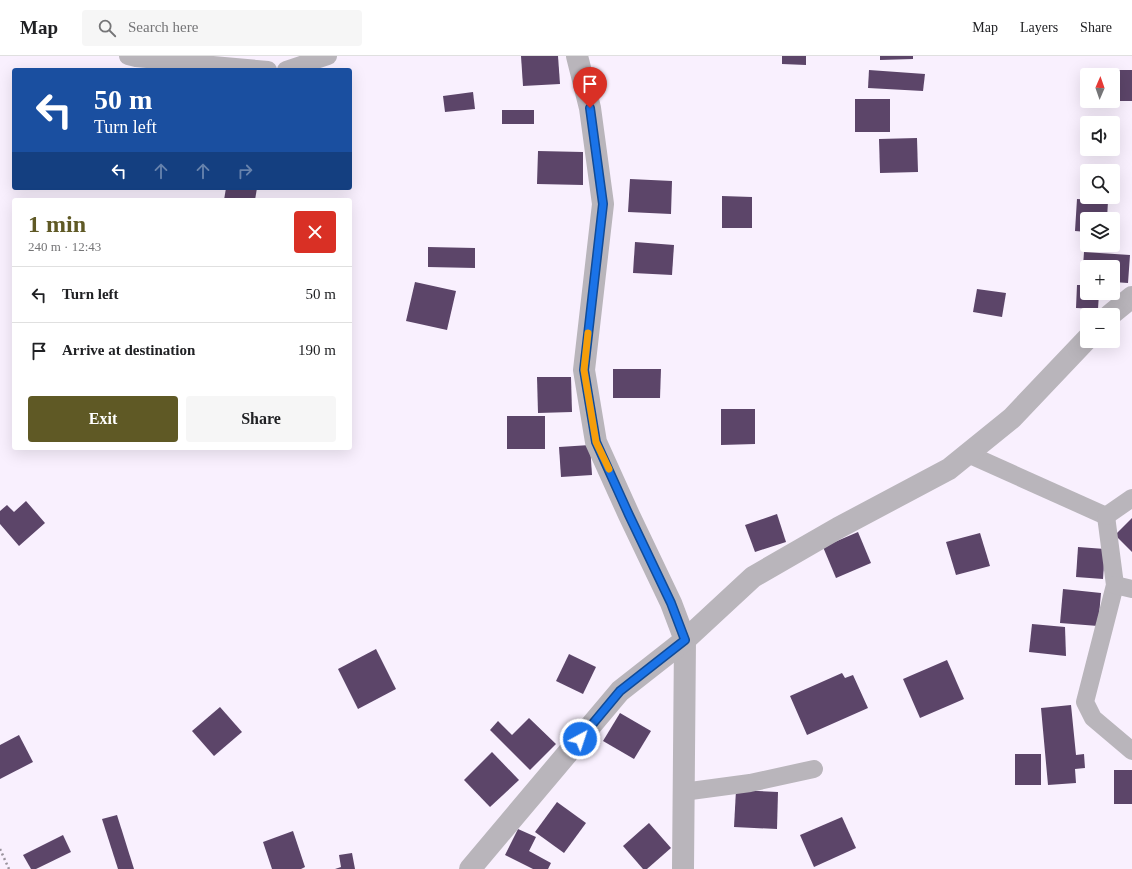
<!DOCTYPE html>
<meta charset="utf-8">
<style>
body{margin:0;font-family:"Times New Roman",serif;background:#f6f6f6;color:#202124;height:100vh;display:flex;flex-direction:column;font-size:15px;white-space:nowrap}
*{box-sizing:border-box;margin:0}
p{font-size:13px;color:#757577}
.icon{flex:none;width:22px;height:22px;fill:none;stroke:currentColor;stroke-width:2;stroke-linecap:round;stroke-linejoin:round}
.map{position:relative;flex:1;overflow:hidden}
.side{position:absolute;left:12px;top:142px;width:340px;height:252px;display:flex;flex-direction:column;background:#fff;border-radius:4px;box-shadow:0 4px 16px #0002}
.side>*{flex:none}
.hud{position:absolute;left:12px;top:12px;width:340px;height:122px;border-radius:4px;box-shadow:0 4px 16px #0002;background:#1a4fa0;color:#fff;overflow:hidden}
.needle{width:26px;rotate:2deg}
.controls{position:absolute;left:1080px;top:12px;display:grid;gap:8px}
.controls a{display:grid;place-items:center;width:40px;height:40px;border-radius:4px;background:#fff;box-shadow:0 4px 16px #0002;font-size:20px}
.pin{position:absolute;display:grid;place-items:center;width:34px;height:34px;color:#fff;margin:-41px -17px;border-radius:50% 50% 50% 0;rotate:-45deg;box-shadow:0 0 4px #0007}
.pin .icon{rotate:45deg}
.me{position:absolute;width:44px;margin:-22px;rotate:40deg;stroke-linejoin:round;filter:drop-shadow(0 0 3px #0008)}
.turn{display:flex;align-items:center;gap:14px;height:84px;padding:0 16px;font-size:18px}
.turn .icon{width:52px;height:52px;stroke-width:2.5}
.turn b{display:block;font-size:28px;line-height:34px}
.lanes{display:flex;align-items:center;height:38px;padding:0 16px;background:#0003;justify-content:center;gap:20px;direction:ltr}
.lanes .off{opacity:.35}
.round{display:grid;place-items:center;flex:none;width:42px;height:42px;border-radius:4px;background:#f6f6f6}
.summary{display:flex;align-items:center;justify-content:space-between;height:68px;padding:0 16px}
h1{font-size:24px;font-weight:700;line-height:30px;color:#5f5925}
.cta{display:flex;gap:8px;margin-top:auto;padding:8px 16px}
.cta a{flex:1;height:46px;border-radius:4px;background:#5f5925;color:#fff;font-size:16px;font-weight:700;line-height:46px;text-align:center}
.cta a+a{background:#f6f6f6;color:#202124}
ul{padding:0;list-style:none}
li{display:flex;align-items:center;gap:12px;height:56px;padding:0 16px;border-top:1px solid #e0e0e0}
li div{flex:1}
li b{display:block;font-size:15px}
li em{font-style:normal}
header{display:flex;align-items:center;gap:24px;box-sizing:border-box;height:56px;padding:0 20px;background:#fff;border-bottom:1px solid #e0e0e0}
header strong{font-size:19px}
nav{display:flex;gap:22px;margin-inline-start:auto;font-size:14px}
.search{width:280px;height:36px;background:#f6f6f6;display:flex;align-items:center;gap:10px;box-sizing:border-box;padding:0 14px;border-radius:4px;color:#757577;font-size:15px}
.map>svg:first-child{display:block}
.building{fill:#5c4569}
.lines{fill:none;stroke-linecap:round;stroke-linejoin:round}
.path{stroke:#9a939d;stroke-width:2.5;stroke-dasharray:2 3;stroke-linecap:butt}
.minor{stroke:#b9b5bb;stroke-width:18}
.tertiary{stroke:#b9b5bb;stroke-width:22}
.route-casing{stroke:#114b97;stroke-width:10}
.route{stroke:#1a73e8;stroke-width:7}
.slow{stroke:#f59e0b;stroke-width:7}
</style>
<header>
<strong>Map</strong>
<div class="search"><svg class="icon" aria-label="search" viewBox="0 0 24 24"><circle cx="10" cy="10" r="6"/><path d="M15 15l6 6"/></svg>Search here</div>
<nav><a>Map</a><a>Layers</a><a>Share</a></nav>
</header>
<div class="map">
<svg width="1132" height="813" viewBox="0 0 1132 813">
<rect width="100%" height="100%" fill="#f9f0fe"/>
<g class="building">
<path d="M521 0H558L560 28 523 30Z"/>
<path d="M782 0H806V9L782 8Z"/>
<path d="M880 0H913V3L880 4Z"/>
<path d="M869 14 925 18 923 35 868 32Z"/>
<path d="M1118 14H1132V45H1117Z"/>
<path d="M473 36 475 53 445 56 443 40Z"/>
<rect x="855" y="43" width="35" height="33"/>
<rect x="502" y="54" width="32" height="14"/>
<path d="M917 82 918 116 880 117 879 83Z"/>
<path d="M538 95 583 96V129L537 128Z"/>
<path d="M630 123 672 125 671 158 628 156Z"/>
<path d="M226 132H257L255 144H224Z"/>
<path d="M722 140 752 141V172H722Z"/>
<path d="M1077 143 1108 145 1107 163H1087V176L1075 175Z"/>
<path d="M635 186 674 189 672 219 633 217Z"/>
<path d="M428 191 475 192V212L428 211Z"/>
<path d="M1084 196 1130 199 1128 227 1113 226V211H1087V225H1082Z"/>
<path d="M415 226 456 235 447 274 406 265Z"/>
<path d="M1077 229H1087V237H1099L1098 253 1076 252Z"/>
<path d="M977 233 1006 237 1002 261 973 256Z"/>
<path d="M613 313H661L660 342H613Z"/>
<path d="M537 321H571L572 356 538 357Z"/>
<path d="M721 353H755V388L721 389Z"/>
<rect x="507" y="360" width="38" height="33"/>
<path d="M590 389 592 419 561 421 559 391Z"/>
<path d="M26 445 45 467 19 490 0 468V455L7 449 14 456Z"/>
<path d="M777 458 786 486 755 496 745 469Z"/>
<path d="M1132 462V496L1115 479Z"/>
<path d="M858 476 871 507 836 522 823 491Z"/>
<path d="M980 477 990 510 956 519 946 486Z"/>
<path d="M1078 491 1105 493 1103 523 1076 521Z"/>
<path d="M1063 533 1101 537 1098 570 1060 567Z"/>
<path d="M1032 568 1065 571 1066 600 1029 596Z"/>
<path d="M376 593 396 633 358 653 338 613Z"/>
<path d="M569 598 596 611 583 638 556 625Z"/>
<path d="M947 604 964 643 920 662 903 623Z"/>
<path d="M842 617 845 622 853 619 868 652 807 679 790 640Z"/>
<path d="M1071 649 1076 699 1084 698 1085 712 1075 713 1076 727 1048 729 1041 652Z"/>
<path d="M220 651 242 676 214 700 192 675Z"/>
<path d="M620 657 651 675 634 703 603 685Z"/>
<path d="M529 662 556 688 530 714 490 674 498 665 512 679Z"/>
<path d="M19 679 33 706 0 723V689Z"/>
<path d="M492 696 519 724 490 751 464 724Z"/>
<rect x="1015" y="698" width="26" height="31"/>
<rect x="1114" y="714" width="18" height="34"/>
<path d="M736 734 778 736 777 773 734 771Z"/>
<path d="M557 746 586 767 564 797 535 776Z"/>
<path d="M117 759 134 813H118L102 763Z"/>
<path d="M842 761 856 792 814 811 800 779Z"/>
<path d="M649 767 671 792 647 813H643L623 790Z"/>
<path d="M518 773 536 781 529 795 551 807 548 813H533L505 799Z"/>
<path d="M293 775 305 811 301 813H272L263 786Z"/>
<path d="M63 779 71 796 36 813H31L23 799Z"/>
<path d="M352 797 355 813H335L341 811 339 799Z"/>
</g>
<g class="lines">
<path class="path" d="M0 793 9 813"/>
<g class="minor">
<path d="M128 0 136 2 268 14"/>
<path d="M286 14 328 0"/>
<path d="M968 398 1106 460"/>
<path d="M1106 460 1115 529 1085 646 1093 662 1132 695"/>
<path d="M1106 460 1132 442"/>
<path d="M1115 529 1132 533"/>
<path d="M683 736 750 727 814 713"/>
</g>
<g class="tertiary">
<path d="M577 0 590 52 603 148 584 314 596 386 629 459 671 547 685 584 683 813"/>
<path d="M1110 259 1132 241"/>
<path d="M470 813 620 635 685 584 753 521 838 472 949 413 1012 362 1087 283"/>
</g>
</g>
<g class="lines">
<defs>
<path id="route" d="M580 683 620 635 685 584 671 547 629 459 596 386 584 314 603 148 590 52"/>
</defs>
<use href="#route" class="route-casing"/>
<use href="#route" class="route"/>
<path class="slow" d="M588 277 584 314 596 386 609 413"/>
</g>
</svg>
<div class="controls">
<a><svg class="needle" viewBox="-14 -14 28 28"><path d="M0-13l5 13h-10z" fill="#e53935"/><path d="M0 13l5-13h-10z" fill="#757577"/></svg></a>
<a><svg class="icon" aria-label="sound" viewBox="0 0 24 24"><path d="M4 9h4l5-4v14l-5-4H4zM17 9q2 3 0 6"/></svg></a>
<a><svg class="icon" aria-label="search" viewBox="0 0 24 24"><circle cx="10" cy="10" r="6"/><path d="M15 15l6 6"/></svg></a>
<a><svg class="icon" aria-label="layers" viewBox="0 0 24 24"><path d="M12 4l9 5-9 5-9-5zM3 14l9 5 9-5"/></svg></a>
<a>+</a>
<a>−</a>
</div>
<div class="pin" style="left:590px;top:52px;background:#d93025"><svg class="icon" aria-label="arrive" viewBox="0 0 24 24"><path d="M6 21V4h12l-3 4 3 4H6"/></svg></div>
<svg class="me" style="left:580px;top:683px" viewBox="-20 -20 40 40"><circle r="17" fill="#1a73e8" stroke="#fff" stroke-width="3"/><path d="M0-11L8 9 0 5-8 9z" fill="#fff"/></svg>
<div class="hud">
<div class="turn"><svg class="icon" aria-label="left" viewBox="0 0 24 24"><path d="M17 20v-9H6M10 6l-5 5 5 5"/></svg><div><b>50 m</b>Turn left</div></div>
<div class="lanes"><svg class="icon" aria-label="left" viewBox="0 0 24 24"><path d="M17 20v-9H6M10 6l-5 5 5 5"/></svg><svg class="icon off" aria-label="ahead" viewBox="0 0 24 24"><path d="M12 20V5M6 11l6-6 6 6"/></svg><svg class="icon off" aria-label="ahead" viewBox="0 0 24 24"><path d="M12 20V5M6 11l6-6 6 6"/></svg><svg class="icon off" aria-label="right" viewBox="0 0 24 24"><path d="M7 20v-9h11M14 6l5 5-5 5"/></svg></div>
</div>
<section class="side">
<div class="summary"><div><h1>1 min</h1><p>240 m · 12:43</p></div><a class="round" style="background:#d93025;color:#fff"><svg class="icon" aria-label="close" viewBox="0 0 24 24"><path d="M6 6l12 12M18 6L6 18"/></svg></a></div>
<ul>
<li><svg class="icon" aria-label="left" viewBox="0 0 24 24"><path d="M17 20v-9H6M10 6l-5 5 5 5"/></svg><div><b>Turn left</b></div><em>50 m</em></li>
<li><svg class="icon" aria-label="arrive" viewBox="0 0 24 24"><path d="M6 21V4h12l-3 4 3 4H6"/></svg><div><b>Arrive at destination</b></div><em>190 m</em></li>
</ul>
<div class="cta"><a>Exit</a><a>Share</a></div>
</section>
</div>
